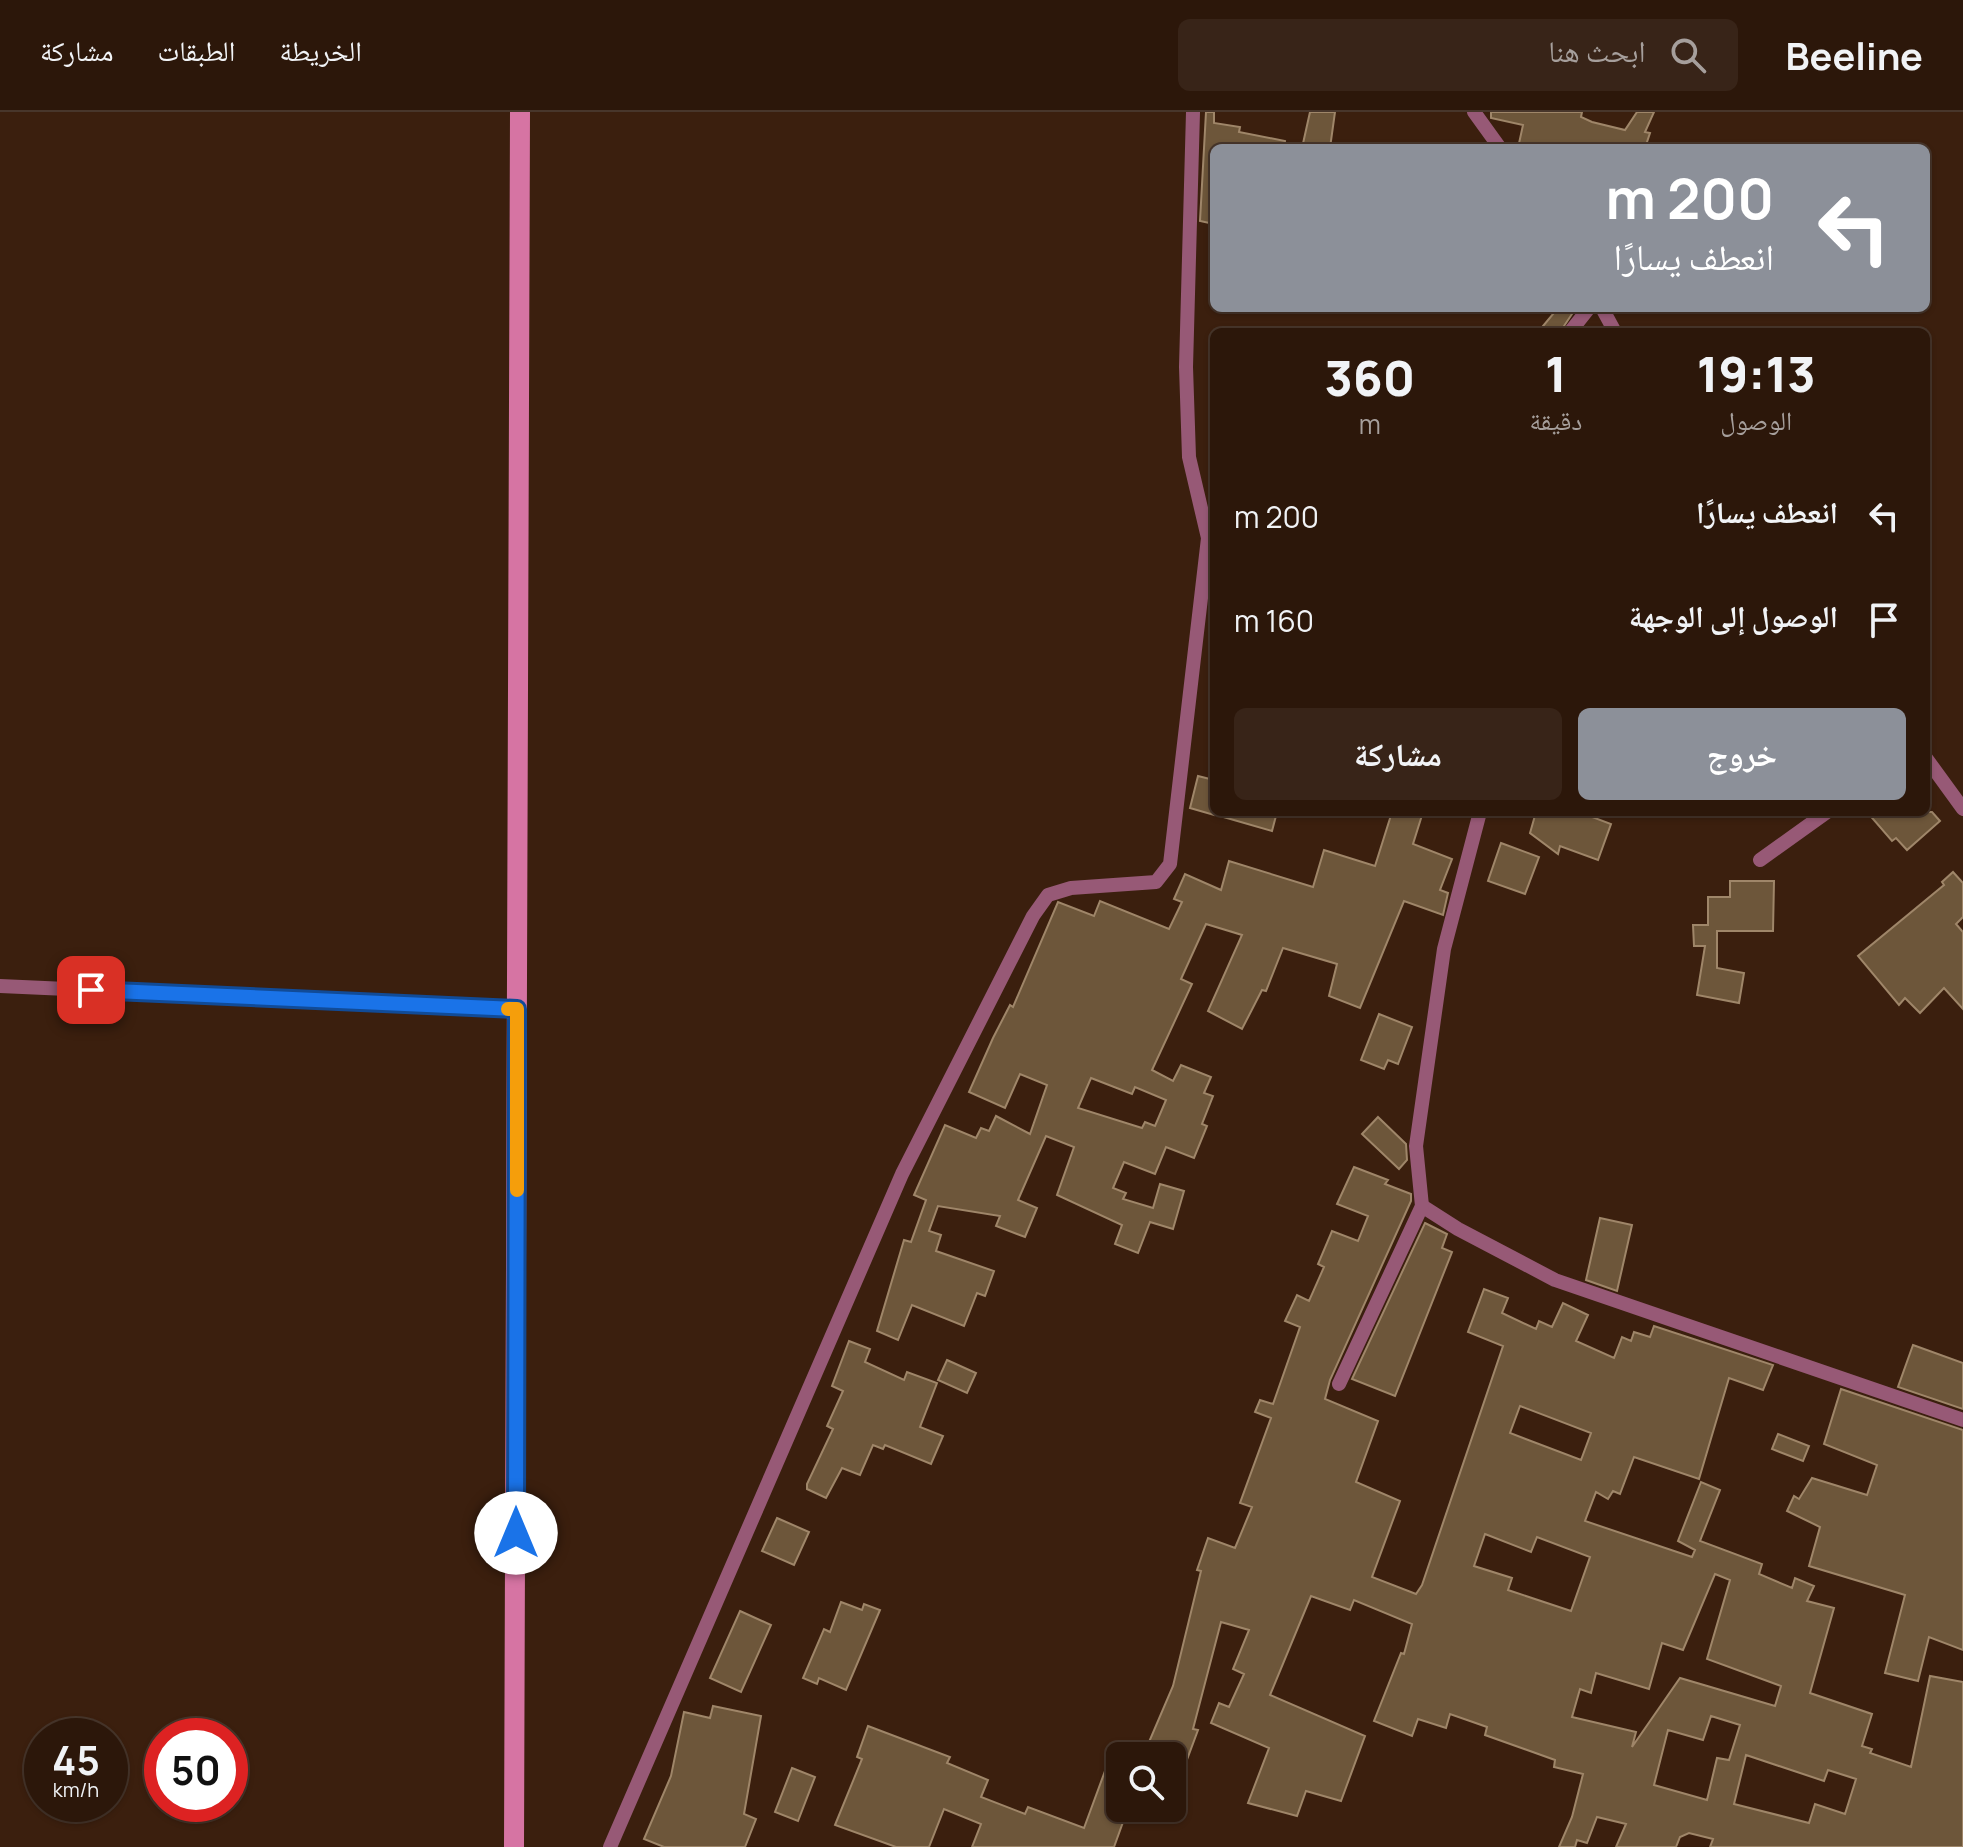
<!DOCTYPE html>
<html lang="ar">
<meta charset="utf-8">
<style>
body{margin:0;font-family:Manrope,"Noto Naskh Arabic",sans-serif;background:#382418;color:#f1f3f6;direction:rtl;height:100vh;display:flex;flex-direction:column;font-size:30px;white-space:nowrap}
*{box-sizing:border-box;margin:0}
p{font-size:26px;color:#a69f9c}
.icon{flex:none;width:44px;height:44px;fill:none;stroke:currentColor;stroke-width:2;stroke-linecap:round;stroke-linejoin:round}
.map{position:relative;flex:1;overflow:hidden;direction:ltr}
.details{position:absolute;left:1210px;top:216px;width:720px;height:488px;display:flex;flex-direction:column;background:#2c170a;border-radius:12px;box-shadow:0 2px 6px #0004,0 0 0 2px #48362b;direction:rtl}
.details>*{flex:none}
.banner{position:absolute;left:1210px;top:32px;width:720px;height:168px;border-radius:12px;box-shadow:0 2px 6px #0004,0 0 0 2px #48362b;direction:rtl;background:#8c9099;color:#fff;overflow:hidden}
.tools{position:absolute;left:1106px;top:1630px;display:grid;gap:16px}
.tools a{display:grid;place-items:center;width:80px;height:80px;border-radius:12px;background:#2c170a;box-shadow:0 2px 6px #0004,0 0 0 2px #48362b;font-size:40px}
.speed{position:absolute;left:24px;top:1606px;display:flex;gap:16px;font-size:40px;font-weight:700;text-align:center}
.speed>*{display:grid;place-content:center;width:104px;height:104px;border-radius:50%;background:#2c170a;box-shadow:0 2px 6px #0004,0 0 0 2px #48362b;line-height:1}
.speed small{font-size:20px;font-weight:400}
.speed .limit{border:12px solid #d22;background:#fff;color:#111}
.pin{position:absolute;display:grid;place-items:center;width:68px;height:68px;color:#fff;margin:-34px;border-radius:16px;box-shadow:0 4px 12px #0006}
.me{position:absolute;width:88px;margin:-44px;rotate:0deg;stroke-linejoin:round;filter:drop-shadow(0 0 6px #0008)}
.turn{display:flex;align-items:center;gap:28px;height:168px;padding:0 24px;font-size:36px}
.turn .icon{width:104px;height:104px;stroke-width:2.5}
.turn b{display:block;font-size:56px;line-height:68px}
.eta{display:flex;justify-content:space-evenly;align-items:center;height:136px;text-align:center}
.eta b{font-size:48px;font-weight:800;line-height:56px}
.action{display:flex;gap:16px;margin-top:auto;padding:16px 24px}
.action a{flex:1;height:92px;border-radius:12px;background:#8c9099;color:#fff;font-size:32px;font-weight:800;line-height:92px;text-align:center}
.action a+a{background:#382418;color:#f1f3f6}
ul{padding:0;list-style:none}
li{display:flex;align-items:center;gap:24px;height:104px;padding:0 24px}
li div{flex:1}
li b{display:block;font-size:30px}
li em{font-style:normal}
header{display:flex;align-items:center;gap:48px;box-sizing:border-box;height:112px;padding:0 40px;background:#2c170a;border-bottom:2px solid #48362b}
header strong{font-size:38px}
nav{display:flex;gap:44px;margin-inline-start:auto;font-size:28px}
.search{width:560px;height:72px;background:#382418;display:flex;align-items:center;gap:20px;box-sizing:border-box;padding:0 28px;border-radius:12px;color:#a69f9c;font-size:30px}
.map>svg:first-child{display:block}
.building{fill:#6d563a;stroke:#9f8669;stroke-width:2;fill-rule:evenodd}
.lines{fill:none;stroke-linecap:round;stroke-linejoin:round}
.street{stroke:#975976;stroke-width:14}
.secondary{stroke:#d674a3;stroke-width:20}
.route-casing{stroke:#114b97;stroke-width:20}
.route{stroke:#1a73e8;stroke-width:14}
.slow{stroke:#f59e0b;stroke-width:14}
</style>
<header>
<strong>Beeline</strong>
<div class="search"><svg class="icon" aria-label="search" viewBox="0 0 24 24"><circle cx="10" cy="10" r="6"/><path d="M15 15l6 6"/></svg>ابحث هنا</div>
<nav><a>الخريطة</a><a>الطبقات</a><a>مشاركة</a></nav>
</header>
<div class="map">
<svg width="1963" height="1735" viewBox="0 0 1963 1735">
<rect width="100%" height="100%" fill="#3b1f0e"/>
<g class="building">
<path d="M1206 0H1214V11L1240 15 1239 20 1285 29 1284 36H1214V112L1200 109Z"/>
<path d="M1310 0H1335L1330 36H1302Z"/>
<path d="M1491 0H1582L1581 5 1592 10 1625 18 1637 0H1654L1645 20 1650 21 1645 36H1518L1523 13 1491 6Z"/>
<path d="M1558 196H1576L1560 220H1538Z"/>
<path d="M1198 664 1214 668V703L1190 696Z"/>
<path d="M1221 700H1277L1272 719 1220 704Z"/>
<path d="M1392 700H1423L1413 732 1452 747 1440 778 1448 781 1443 803 1404 789 1360 896 1329 884 1337 852 1283 836 1266 879 1262 878 1242 917 1208 899 1242 823 1206 812 1181 867 1192 872 1152 958 1173 969 1181 953 1211 965 1204 981 1213 984 1202 1012 1207 1014 1194 1046 1166 1035 1155 1062 1124 1050 1113 1076 1126 1081 1123 1087 1153 1096 1160 1072 1184 1079 1173 1117 1150 1110 1138 1141 1115 1132 1122 1113 1057 1083 1074 1035 1046 1024 1018 1088 1037 1096 1025 1125 996 1114 1000 1104 938 1094 929 1119 941 1123 936 1139 994 1159 985 1184 977 1181 964 1214 912 1193 898 1228 877 1219 904 1128 911 1130 926 1088 914 1083 945 1013 976 1026 981 1016 989 1019 996 1004 1030 1022 1047 973 1020 962 1005 996 969 980 993 926 1010 893 1013 895 1058 790 1094 804 1100 789 1169 817 1182 790 1174 787 1185 762 1221 778 1229 749 1313 775 1324 738 1375 754ZM1091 966 1132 982 1135 975 1166 988 1155 1014 1145 1010 1142 1016 1078 996Z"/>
<path d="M1536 700H1579L1611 712 1598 748 1560 734 1558 742 1530 721Z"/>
<path d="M1867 700H1932L1940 709 1907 738 1896 726 1892 729Z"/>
<path d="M1501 731 1539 745 1525 782 1488 769Z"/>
<path d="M1953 760 1963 771V805L1956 812 1963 820V897L1944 876 1920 901 1905 886 1899 893 1858 844 1944 773 1942 770Z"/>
<path d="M1730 769H1774L1773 819H1717V856L1744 861 1739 891 1697 883 1705 834H1694L1693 813H1708V785H1730Z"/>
<path d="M1379 902 1412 915 1398 952 1388 948 1384 957 1361 948Z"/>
<path d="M1378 1005 1406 1032 1407 1048 1399 1057 1362 1022Z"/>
<path d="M1354 1055 1388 1068 1385 1072 1411 1082V1089L1330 1268 1325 1287 1378 1309 1356 1370 1400 1389 1372 1465 1416 1482 1422 1473 1503 1234 1468 1220 1484 1177 1508 1186 1502 1201 1536 1217 1539 1209 1552 1215 1563 1191 1588 1203 1576 1229 1614 1246 1622 1225 1631 1229 1634 1220 1650 1225 1654 1214 1773 1253 1763 1278 1729 1266 1699 1367 1634 1345 1620 1382 1613 1379 1608 1387 1596 1380 1585 1409 1692 1445 1695 1438 1678 1429 1701 1370 1720 1378 1700 1429 1762 1452 1759 1462 1792 1476 1795 1466 1814 1474 1807 1489 1834 1496 1810 1581 1872 1602 1862 1634 1872 1637 1870 1641 1911 1655 1930 1564 1963 1570V1735H1710L1713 1727 1689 1721 1680 1725 1676 1735H1616L1626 1712 1597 1705 1587 1731 1577 1728 1575 1735H1559L1572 1705 1583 1662 1554 1655 1555 1648 1485 1623 1487 1615 1450 1602 1446 1616 1418 1607 1412 1624 1374 1609 1401 1541 1404 1542 1412 1512 1354 1488 1350 1498 1311 1484 1270 1583 1365 1624 1341 1689 1306 1679 1297 1704 1248 1691 1269 1636 1211 1611 1219 1591 1229 1595 1244 1562 1233 1557 1249 1518 1221 1510 1193 1617 1198 1618 1172 1688V1644H1143L1173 1574 1201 1459 1197 1458 1208 1426 1235 1436 1252 1395 1240 1391 1271 1306 1255 1300 1260 1288 1273 1292 1300 1215 1285 1209 1297 1183 1309 1189 1324 1155 1318 1152 1332 1119 1358 1129 1368 1104 1337 1092ZM1520 1294 1591 1321 1581 1348 1510 1321ZM1485 1422 1531 1440 1537 1425 1590 1445 1571 1499 1508 1478 1512 1466 1474 1454ZM1715 1462 1730 1468 1707 1547 1781 1574 1775 1594 1680 1566 1632 1635 1636 1620 1572 1605 1580 1577 1591 1581 1596 1561 1649 1577 1662 1531 1683 1538ZM1711 1604 1740 1613 1729 1648 1717 1646 1707 1688 1654 1673 1668 1618 1703 1628ZM1746 1643 1824 1669 1828 1658 1856 1667 1845 1702 1815 1692 1809 1711 1734 1692Z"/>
<path d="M1600 1106 1632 1113 1617 1179 1586 1168Z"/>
<path d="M1425 1111 1447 1122 1442 1136 1452 1140 1395 1284 1352 1267Z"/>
<path d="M849 1229 870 1237 865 1250 904 1268 907 1260 937 1271 920 1315 943 1324 931 1352 885 1333 883 1337 873 1333 860 1363 842 1356 826 1386 807 1377V1372L833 1317 827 1314 843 1279 832 1274Z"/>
<path d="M1913 1233 1963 1251V1297L1898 1275Z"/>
<path d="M947 1248 976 1261 967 1281 938 1268Z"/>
<path d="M1841 1277 1963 1318V1538L1929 1525 1918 1569 1885 1561 1905 1483 1809 1454 1820 1415 1787 1399 1794 1384 1799 1387 1812 1366 1867 1383 1877 1353 1824 1332Z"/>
<path d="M1778 1322 1809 1334 1803 1349 1772 1337Z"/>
<path d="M777 1406 809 1420 794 1453 762 1439Z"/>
<path d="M841 1490 862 1498 864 1492 880 1498 846 1578 819 1566 817 1572 803 1566 824 1517 830 1520Z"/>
<path d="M740 1499 771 1513 741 1580 710 1566Z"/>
<path d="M713 1594 761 1604 744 1702 756 1707 745 1735H664L644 1727 671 1664 684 1600 710 1606Z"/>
<path d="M868 1614 950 1645 947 1651 988 1668 981 1685 1025 1702 1028 1695 1084 1716 1105 1659 1120 1664V1696L1127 1699 1114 1735H972L981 1712 944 1697 929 1735H896L835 1713 862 1647 857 1645Z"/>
<path d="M792 1656 815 1665 798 1709 775 1700Z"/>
</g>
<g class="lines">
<g class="street">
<path d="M1474 0 1500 36"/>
<path d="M1602 196 1615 220"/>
<path d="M1570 220 1589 196"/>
<path d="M1926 646 1963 697"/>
<path d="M1760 748 1827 700"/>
<path d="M0 874 517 897"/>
<path d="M1422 1094 1458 1117 1555 1168 1963 1308"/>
<path d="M1339 1272 1422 1094 1416 1034 1444 837 1480 700"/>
<path d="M610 1735 902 1062 1033 804 1048 783 1071 776 1156 770 1170 752 1208 426 1189 345 1186 255 1193 0"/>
</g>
<path class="secondary" d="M514 1735 520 0"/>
</g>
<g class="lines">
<defs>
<path id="route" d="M91 878 517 897 516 1421"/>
</defs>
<use href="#route" class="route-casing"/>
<use href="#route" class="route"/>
<path class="slow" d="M508 897H517V1078"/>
</g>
</svg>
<div class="tools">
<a><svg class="icon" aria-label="search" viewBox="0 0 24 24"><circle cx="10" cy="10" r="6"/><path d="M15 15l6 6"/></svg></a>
</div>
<div class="speed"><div>45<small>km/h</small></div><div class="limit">50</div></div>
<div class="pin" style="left:91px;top:878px;background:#d93025"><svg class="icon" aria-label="arrive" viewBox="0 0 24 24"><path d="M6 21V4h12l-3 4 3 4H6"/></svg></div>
<svg class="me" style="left:516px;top:1421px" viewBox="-20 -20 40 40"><circle r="19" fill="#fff"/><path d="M0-13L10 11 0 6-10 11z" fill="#1a73e8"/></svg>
<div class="banner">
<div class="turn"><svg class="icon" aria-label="left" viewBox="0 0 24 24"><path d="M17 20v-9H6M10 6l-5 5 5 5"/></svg><div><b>200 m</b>انعطف يسارًا</div></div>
</div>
<section class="details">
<div class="eta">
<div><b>19:13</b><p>الوصول</p></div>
<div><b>1</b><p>دقيقة</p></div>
<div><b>360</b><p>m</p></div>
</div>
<ul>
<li><svg class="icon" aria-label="left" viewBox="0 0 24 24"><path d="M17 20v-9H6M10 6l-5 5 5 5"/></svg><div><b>انعطف يسارًا</b></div><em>200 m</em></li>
<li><svg class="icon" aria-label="arrive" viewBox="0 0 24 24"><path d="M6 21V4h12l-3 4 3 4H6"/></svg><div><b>الوصول إلى الوجهة</b></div><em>160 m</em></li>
</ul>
<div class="action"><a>خروج</a><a>مشاركة</a></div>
</section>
</div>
